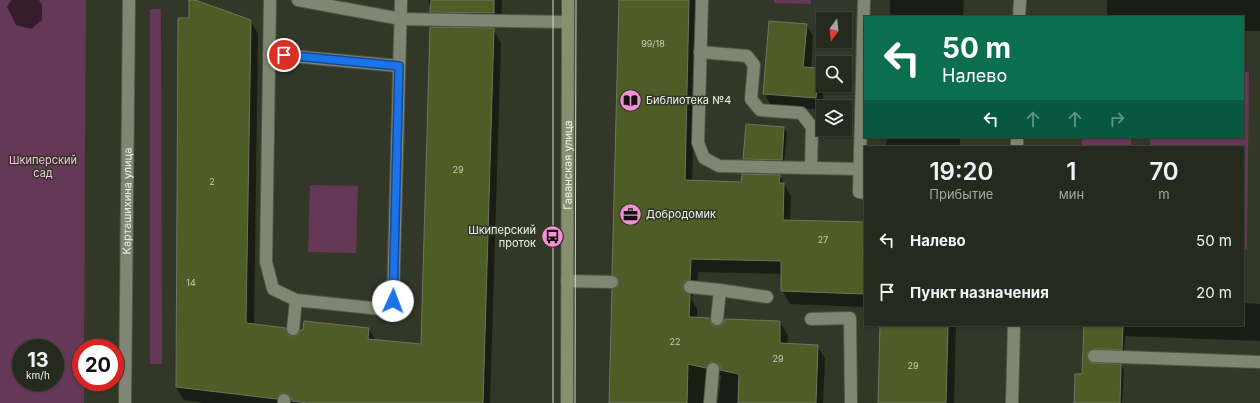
<!DOCTYPE html>
<html lang="ru">
<meta charset="utf-8">
<style>
body{margin:0;font-family:Inter,sans-serif;background:#32352a;color:#f1f3f6;height:100vh;display:flex;flex-direction:column;font-size:15px;white-space:nowrap}
*{box-sizing:border-box;margin:0}
p{font-size:13px;color:#a4a6a4}
.icon{flex:none;width:22px;height:22px;fill:none;stroke:currentColor;stroke-width:2;stroke-linecap:round;stroke-linejoin:round}
.map{position:relative;flex:1;overflow:hidden}
.details{position:absolute;left:864px;top:146px;width:380px;height:180px;display:flex;flex-direction:column;background:#26291d;border-radius:0px;box-shadow:0 1px 3px #0004,0 0 0 1px #42453b}
.details>*{flex:none}
.hud{position:absolute;left:864px;top:16px;width:380px;height:122px;border-radius:0px;box-shadow:0 1px 3px #0004,0 0 0 1px #42453b;background:#0b6e4f;color:#fff;overflow:hidden}
.needle{width:26px;rotate:195deg}
.fabs{position:absolute;left:816px;top:12px;display:grid;gap:8px}
.fabs a{display:grid;place-items:center;width:36px;height:36px;border-radius:0px;background:#26291d;box-shadow:0 1px 3px #0004,0 0 0 1px #42453b;font-size:20px}
.speed{position:absolute;left:12px;top:339px;display:flex;gap:8px;font-size:20px;font-weight:700;text-align:center}
.speed>*{display:grid;place-content:center;width:52px;height:52px;border-radius:50%;background:#26291d;box-shadow:0 1px 3px #0004,0 0 0 1px #42453b;line-height:1}
.speed small{font-size:10px;font-weight:400}
.speed .limit{border:6px solid #d22;background:#fff;color:#111}
.pin{position:absolute;display:grid;place-items:center;width:34px;height:34px;color:#fff;margin:-17px;border:2px solid #fff;border-radius:50%;box-shadow:0 1px 4px #0007}
.me{position:absolute;width:44px;margin:-22px;rotate:2deg;stroke-linejoin:round;filter:drop-shadow(0 0 3px #0008)}
.turn{display:flex;align-items:center;gap:14px;height:84px;padding:0 12px;font-size:18px}
.turn .icon{width:52px;height:52px;stroke-width:2.5}
.turn b{display:block;font-size:28px;line-height:34px}
.lanes{display:flex;align-items:center;height:38px;padding:0 12px;background:#0003;justify-content:center;gap:20px;direction:ltr}
.lanes .off{opacity:.35}
.eta{display:flex;justify-content:space-evenly;align-items:center;height:68px;text-align:center}
.eta b{font-size:24px;font-weight:600;line-height:28px}
ul{padding:0;list-style:none}
li{display:flex;align-items:center;gap:12px;height:52px;padding:0 12px}
li div{flex:1}
li b{display:block;font-size:15px}
li em{font-style:normal}
.map>svg:first-child{display:block}
.green{fill:#663857;fill-rule:evenodd}
.shadow{fill:#0007}
.building{fill:#4e5c26;stroke:#6f7562}
.lines{fill:none;stroke-linecap:round;stroke-linejoin:round}
.service-casing{stroke:#525648;stroke-width:14}
.minor-casing{stroke:#525648;stroke-width:14}
.secondary-casing{stroke:#525648;stroke-width:14}
.service{stroke:#808673;stroke-width:12}
.minor{stroke:#808673;stroke-width:12}
.secondary{stroke:#86906e;stroke-width:12}
.tram{stroke:#d5d9ce;stroke-width:1}
.route-casing{stroke:#114b97;stroke-width:10}
.route{stroke:#1a73e8;stroke-width:7}
.labels{text-anchor:middle;stroke-width:3;stroke-linejoin:round;paint-order:stroke}
.number-label{font-size:9px;fill:#c8cdb8}
.poi-label{font-size:11px;fill:#f0f3e9;stroke:#323727;text-anchor:start}
.park-label{font-size:11px;fill:#fdbee5;stroke:#323727}
.street-label{font-size:11px;fill:#f0f3e9;stroke:#323727}
</style>
<div class="map">
<svg width="1260" height="403" viewBox="0 0 1260 403">
<rect width="100%" height="100%" fill="#323727"/>
<g class="green">
<path d="M0 0H86L84 348H81V382H84V403H0ZM21 348H55V382H21Z"/>
<path d="M774 0H811V4L774 3Z"/>
<path d="M150 9H161L162 364H150Z"/>
<path d="M1243 72H1249L1247 249H1243V147H1150V137H1243Z"/>
<rect x="1082" y="137" width="49" height="10"/>
<path d="M310 185 358 186 356 253 308 252Z"/>
</g>
<g class="shadow">
<path d="M11 0H39L42 5V20L31 29 16 25 7 7Z"/>
<path d="M190 0 250 20 258 34 254 325 285 329 289 336 293 338 369 329 375 340 422 345 493 29 501 43 490 403H205L184 400 176 387Z"/>
<path d="M428 0H502L501 26 439 25 431 12V8Z"/>
<path d="M620 0H697L692 181 742 183 780 176 791 197 790 221 865 223V307L790 304 782 290V274L698 272 697 293 692 296 691 298 697 309V319H709L713 326 780 322 788 336 787 344 817 345 825 359 823 403H718L721 375 717 376 711 403H610L620 285 613 274Z"/>
<path d="M890 0H964L963 17H890Z"/>
<path d="M1107 0H1260V31H1243V17H1107Z"/>
<path d="M807 25 813 37 811 69H818L823 78V85H824L822 110 771 105 764 93Z"/>
<path d="M784 128 787 133 784 164 747 163 744 159Z"/>
<path d="M887 137H960V147H886Z"/>
<path d="M1243 303 1260 304V341L1125 336 1124 354 1090 356 1089 362V363L1121 365 1124 370 1122 403H1075L1083 375 1085 325H1243Z"/>
<path d="M881 325H956L954 403H879Z"/>
</g>
<g class="building">
<path d="M189 0H195L251 20 246 323 286 328 288 335 293 336 299 334 300 330H303L304 321 369 328 368 339 421 344 430 27 494 28 483 403H308L292 401 290 396 284 393 280 394 277 399 176 387 178 18H189Z"/>
<path d="M431 0H494V13L430 12Z"/>
<path d="M619 0H689L685 180 741 182 742 174 780 175 779 183H784L783 220 864 222 863 257H865V294L781 291V261L691 259 690 280 684 282 683 286V290L690 295 689 317 710 318 712 325 717 326 723 324 725 319 780 321V343L818 345 816 403H738L739 374 720 370V366L713 362H710L706 368 688 364 687 403H609L612 289 618 286 619 282 616 276 612 275Z"/>
<path d="M769 21 807 24 803 67 819 68 816 98 763 94Z"/>
<path d="M746 124 784 127 782 160 743 159Z"/>
<path d="M880 325H948L946 403H878Z"/>
<path d="M1084 325H1123L1122 350 1094 349 1088 352 1087 356 1090 362 1093 363 1121 364 1120 403H1074L1075 374H1082Z"/>
</g>
<g class="lines">
<defs>
<g id="service">
<path d="M270 0 266 262 273 289 296 300 381 309 393 301 401 0"/>
<path d="M298 0 401 19 568 22"/>
<path d="M702 0 698 143 704 158 719 166 860 169"/>
<path d="M864 0 859 192 865 193"/>
<path d="M700 52 747 56 754 65 751 99 760 110 801 113 812 127 811 168"/>
<path d="M269 54 399 66"/>
<path d="M567 281 612 282"/>
<path d="M690 287 720 290"/>
<path d="M717 319 720 290 767 297"/>
<path d="M811 319 850 318 851 403"/>
<path d="M293 329 296 300"/>
<path d="M1094 356 1260 362"/>
<path d="M284 403V400"/>
<path d="M710 403 713 369"/>
</g>
<g id="minor">
<path d="M1019 17 1020 0"/>
<path d="M1017 147V137"/>
<path id="s1" d="M125 403 129 0"/>
<path d="M1012 403 1014 325"/>
</g>
<g id="secondary">
<path id="s2" d="M567 403 568 0"/>
</g>
</defs>
<use href="#service" class="service-casing"/>
<use href="#minor" class="minor-casing"/>
<use href="#secondary" class="secondary-casing"/>
<use href="#service" class="service"/>
<use href="#minor" class="minor"/>
<use href="#secondary" class="secondary"/>
<g class="tram">
<path d="M553 0V403"/>
<path d="M575 403 576 0"/>
</g>
</g>
<g class="lines">
<defs>
<path id="route" d="M284 55 399 66 393 301"/>
</defs>
<use href="#route" class="route-casing"/>
<use href="#route" class="route"/>
</g>
<defs>
<symbol id="library-disc" viewBox="-11 -11 22 22"><circle r="9.5" fill="#f591d2" stroke="#323727"/><path d="M-6-4Q-3-5.5-.7-3.5V5Q-3 3-6 4ZM6-4Q3-5.5 .7-3.5V5Q3 3 6 4Z" fill="#111"/></symbol>
<symbol id="office-disc" viewBox="-11 -11 22 22"><circle r="9.5" fill="#f591d2" stroke="#323727"/><path d="M-6-3h4V-5.5h4V-3h4V5H-6ZM-1-4.5V-3h2v-1.5ZM-6 0V1H6V0Z" fill="#111"/></symbol>
<symbol id="bus-disc" viewBox="-11 -11 22 22"><circle r="9.5" fill="#f591d2" stroke="#323727"/><path d="M-5-6H5V4H4V6H2V4H-2V6H-4V4H-5ZM-3.5-4V0h7V-4ZM-3.5 1.2v1.5H-2V1.2ZM2 1.2v1.5H3.5V1.2Z" fill="#111"/></symbol>
</defs>
<g fill-rule="evenodd">
<use href="#library-disc" x="618" y="88" width="25" height="25"/>
<use href="#office-disc" x="618" y="202" width="25" height="25"/>
<use href="#bus-disc" x="540" y="224" width="25" height="25"/>
</g>
<g class="labels">
<g class="number-label">
<text x="653" y="47">99/18</text>
<text x="458" y="173">29</text>
<text x="212" y="185">2</text>
<text x="823" y="243">27</text>
<text x="191" y="286">14</text>
<text x="675" y="345">22</text>
<text x="778" y="362">29</text>
<text x="913" y="369">29</text>
</g>
<g class="poi-label">
<text x="646" y="104">Библиотека №4</text>
<text x="646" y="218">Добродомик</text>
<text x="536" y="234" text-anchor="end">Шкиперский<tspan x="536" dy="13">проток</tspan></text>
</g>
<g class="park-label">
<text x="43" y="164">Шкиперский<tspan x="43" dy="13">сад</tspan></text>
</g>
<g class="street-label">
<text dy="4" stroke="none"><textPath href="#s2" startOffset="238">Гаванская улица</textPath></text>
<text dy="4" stroke="none"><textPath href="#s1" startOffset="202">Карташихина улица</textPath></text>
</g>
</g>
</svg>
<div class="fabs">
<a><svg class="needle" viewBox="-14 -14 28 28"><path d="M0-13l5 13h-10z" fill="#e53935"/><path d="M0 13l5-13h-10z" fill="#a4a6a4"/></svg></a>
<a><svg class="icon" aria-label="search" viewBox="0 0 24 24"><circle cx="10" cy="10" r="6"/><path d="M15 15l6 6"/></svg></a>
<a><svg class="icon" aria-label="layers" viewBox="0 0 24 24"><path d="M12 4l9 5-9 5-9-5zM3 14l9 5 9-5"/></svg></a>
</div>
<div class="speed"><div>13<small>km/h</small></div><div class="limit">20</div></div>
<div class="pin" style="left:284px;top:55px;background:#d93025"><svg class="icon" aria-label="arrive" viewBox="0 0 24 24"><path d="M6 21V4h12l-3 4 3 4H6"/></svg></div>
<svg class="me" style="left:393px;top:301px" viewBox="-20 -20 40 40"><circle r="19" fill="#fff"/><path d="M0-13L10 11 0 6-10 11z" fill="#1a73e8"/></svg>
<div class="hud">
<div class="turn"><svg class="icon" aria-label="left" viewBox="0 0 24 24"><path d="M17 20v-9H6M10 6l-5 5 5 5"/></svg><div><b>50 m</b>Налево</div></div>
<div class="lanes"><svg class="icon" aria-label="left" viewBox="0 0 24 24"><path d="M17 20v-9H6M10 6l-5 5 5 5"/></svg><svg class="icon off" aria-label="ahead" viewBox="0 0 24 24"><path d="M12 20V5M6 11l6-6 6 6"/></svg><svg class="icon off" aria-label="ahead" viewBox="0 0 24 24"><path d="M12 20V5M6 11l6-6 6 6"/></svg><svg class="icon off" aria-label="right" viewBox="0 0 24 24"><path d="M7 20v-9h11M14 6l5 5-5 5"/></svg></div>
</div>
<section class="details">
<div class="eta">
<div><b>19:20</b><p>Прибытие</p></div>
<div><b>1</b><p>мин</p></div>
<div><b>70</b><p>m</p></div>
</div>
<ul>
<li><svg class="icon" aria-label="left" viewBox="0 0 24 24"><path d="M17 20v-9H6M10 6l-5 5 5 5"/></svg><div><b>Налево</b></div><em>50 m</em></li>
<li><svg class="icon" aria-label="arrive" viewBox="0 0 24 24"><path d="M6 21V4h12l-3 4 3 4H6"/></svg><div><b>Пункт назначения</b></div><em>20 m</em></li>
</ul>
</section>
</div>
